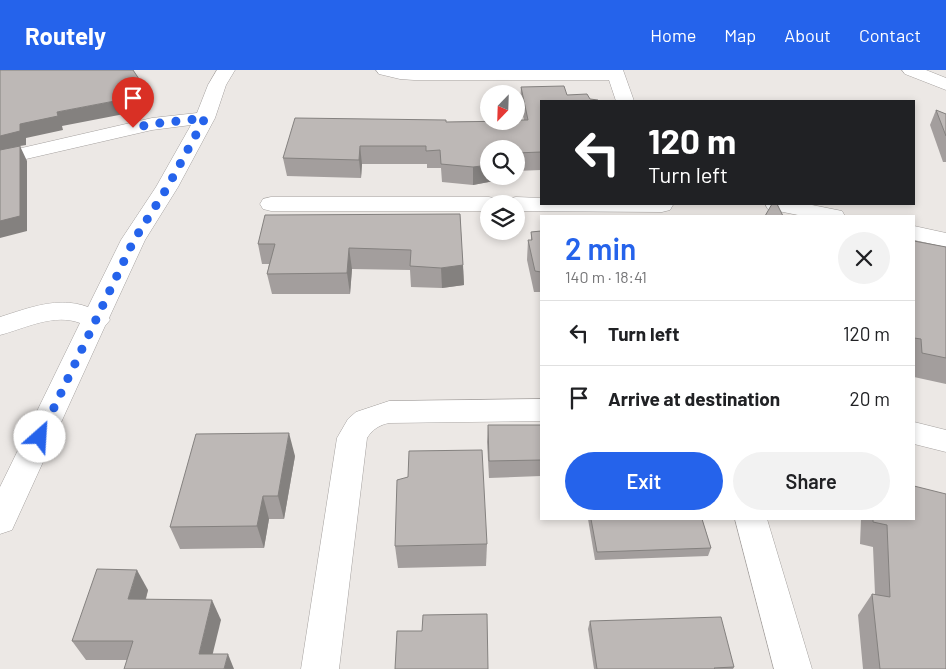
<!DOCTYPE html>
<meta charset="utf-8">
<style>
body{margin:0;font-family:Barlow,sans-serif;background:#f2f2f2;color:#202124;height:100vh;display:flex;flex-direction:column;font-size:19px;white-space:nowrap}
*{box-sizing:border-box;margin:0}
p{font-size:16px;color:#757577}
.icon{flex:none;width:28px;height:28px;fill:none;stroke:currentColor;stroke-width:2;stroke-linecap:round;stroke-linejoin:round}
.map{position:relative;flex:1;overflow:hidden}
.drawer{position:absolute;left:540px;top:145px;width:375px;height:305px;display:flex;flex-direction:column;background:#fff;border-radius:0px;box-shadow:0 2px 8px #0003}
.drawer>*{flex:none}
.guide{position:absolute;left:540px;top:30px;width:375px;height:105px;border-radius:0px;box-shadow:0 2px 8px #0003;background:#202124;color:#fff;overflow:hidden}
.needle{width:32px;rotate:203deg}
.buttons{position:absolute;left:480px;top:15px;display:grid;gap:10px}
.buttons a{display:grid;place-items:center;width:45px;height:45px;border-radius:50%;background:#fff;box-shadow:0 2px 8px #0003;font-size:25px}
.pin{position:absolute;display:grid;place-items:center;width:42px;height:42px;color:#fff;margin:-51px -21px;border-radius:50% 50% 50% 0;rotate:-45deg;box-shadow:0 0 5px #0007}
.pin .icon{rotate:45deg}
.me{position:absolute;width:55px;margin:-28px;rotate:26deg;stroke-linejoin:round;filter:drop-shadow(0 0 4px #0008)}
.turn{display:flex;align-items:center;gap:18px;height:105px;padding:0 25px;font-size:22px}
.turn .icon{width:65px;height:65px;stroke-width:2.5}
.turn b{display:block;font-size:35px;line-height:42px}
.round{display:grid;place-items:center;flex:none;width:52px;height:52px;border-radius:26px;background:#f2f2f2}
.headline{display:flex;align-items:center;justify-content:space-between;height:85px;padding:0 25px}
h1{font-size:30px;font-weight:600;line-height:38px;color:#2563eb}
.cta{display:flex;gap:10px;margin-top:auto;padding:10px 25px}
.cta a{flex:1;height:58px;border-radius:30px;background:#2563eb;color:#fff;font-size:20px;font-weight:600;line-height:58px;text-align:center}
.cta a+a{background:#f2f2f2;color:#202124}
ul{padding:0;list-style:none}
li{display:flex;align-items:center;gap:15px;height:65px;padding:0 25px;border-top:1px solid #e0e0e0}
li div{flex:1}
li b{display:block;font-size:19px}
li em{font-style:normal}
header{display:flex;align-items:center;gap:30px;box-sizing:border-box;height:70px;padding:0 25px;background:#2563eb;color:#fff}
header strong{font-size:24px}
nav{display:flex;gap:28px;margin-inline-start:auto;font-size:18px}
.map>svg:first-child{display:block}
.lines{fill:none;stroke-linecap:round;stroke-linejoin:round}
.minor-casing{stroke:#a5a19f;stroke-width:1}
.minor{fill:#fff;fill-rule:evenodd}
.wall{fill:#a39e9d}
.shaded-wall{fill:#84817f}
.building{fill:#bdb8b6;stroke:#84817f}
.route{stroke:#2563eb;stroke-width:9;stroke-dasharray:0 16.2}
</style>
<header>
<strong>Routely</strong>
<nav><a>Home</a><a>Map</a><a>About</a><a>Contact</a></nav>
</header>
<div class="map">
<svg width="946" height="599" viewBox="0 0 946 599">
<rect width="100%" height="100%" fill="#ece8e5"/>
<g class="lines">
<defs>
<g id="minor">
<path d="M217 0H235L226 15 215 48 178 117 145 170 109 248 110 250 105 256 12 460 0 464V417L80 253C54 243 26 258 0 265V247C29 238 58 226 88 237L121 170 156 117 191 55 152 60 0 95V83L152 48 197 43 208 15Z"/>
<path d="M376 0H623L634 31H616L609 10H414L400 9 379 4Z"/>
<path d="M902 0H926L946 8V20L905 4Z"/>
<path d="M271 127H489L497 129 500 134H489V141H271L263 139 260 134 263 129Z"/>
<path d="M516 127 541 128V134L673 135 670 140 662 142 516 141V134H505L508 129Z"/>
<path d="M765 134H807L842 141 845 146H803L768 139Z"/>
<path d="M914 156 946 163V177L914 170Z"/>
<path d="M541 329V351L389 353C379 355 372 360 367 368L339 599H301L337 368 348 349 356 342 389 331Z"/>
<path d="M914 352 946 360V382L914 374Z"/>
<path d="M735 449H767L812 599H774Z"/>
</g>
</defs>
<use href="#minor" class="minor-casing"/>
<use href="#minor" class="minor"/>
</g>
<g class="wall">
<path d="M521 17 541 31V100L516 101V79H489V106H494V111L473 115 442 112 441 98H427V94H362L361 108 287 106 283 88 446 52 524 50 520 34Z"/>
<path d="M936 40 946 44V92H943L930 55Z"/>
<path d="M460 144 464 215 442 218 411 217 410 200 352 199 350 224H272L267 204 269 194H262L258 174Z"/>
<path d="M541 161V222H534L527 190 528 170H531V162Z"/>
<path d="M914 171 946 177V314L914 307Z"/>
<path d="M488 355 541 362V406L489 408 487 372Z"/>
<path d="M295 386 284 449H269L264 478 180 479 170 457Z"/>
<path d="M588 449H702L711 478 708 486 595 490Z"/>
<path d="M861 449H914L946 599H863L858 545 872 524H875L873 477 860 474Z"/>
<path d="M487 474 486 496 398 498 395 476Z"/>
<path d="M148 520 146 529 221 550 127 590H86L72 571Z"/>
<path d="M590 551 734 597 733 599H594L588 559Z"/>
</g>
<g class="shaded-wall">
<path d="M146 25 150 39 62 56 63 60 26 68V75L20 76 27 91V161L0 168V66L20 54 57 42Z"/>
<path d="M360 76 362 94 361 108 359 90Z"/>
<path d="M489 95V106H494V111L473 115V97Z"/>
<path d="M349 178 352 199 350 224 347 203Z"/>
<path d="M463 195 464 215 442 218 441 198Z"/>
<path d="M289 363 295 386 284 449 278 426Z"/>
<path d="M263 426 269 449 264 478 257 456Z"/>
<path d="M137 500 148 520 140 549 128 529Z"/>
<path d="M212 530 221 550 209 599 199 584Z"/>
<path d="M228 584 234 599H224Z"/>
</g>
<g class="building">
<path d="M0 0H133L139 9 146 25 57 42 58 46 20 54V61L0 66Z"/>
<path d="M564 16 567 25 587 24 590 29 598 30V31H541V82L516 83V79H489V95L473 97 441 94 440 80 426 81V76H360L359 90 283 88 295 48 446 50V52L516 51V50H528L521 17Z"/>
<path d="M936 40 946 44V66Z"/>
<path d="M20 76V146L0 151V80Z"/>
<path d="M772 134H777L783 146H785H765Z"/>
<path d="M460 144 463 195 441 198 410 196 411 180 349 178 347 203 267 204 275 174H258L265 145Z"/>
<path d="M541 161V202L535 201 528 170H532L531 162Z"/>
<path d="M914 171 946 177V288L922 283 921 269 914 268Z"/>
<path d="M488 355H541V390L489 391Z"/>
<path d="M289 363 278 426H263L257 456 170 457 196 364Z"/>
<path d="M482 380 487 474 395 476 397 410 408 407 409 381Z"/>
<path d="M914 416 946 424V599H880L872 524 890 527 887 455 873 452V449H914Z"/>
<path d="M591 449H702L711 478 597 482Z"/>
<path d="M97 499 137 500 128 529 212 530 199 584H228L224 599H124L133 571H72Z"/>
<path d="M487 544 488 599H395L397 561H422L423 545Z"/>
<path d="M721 547 734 597 714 598 715 599H597L590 551Z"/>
</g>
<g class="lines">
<path class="route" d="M40 367 134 170 167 118 205 48 152 54 133 58"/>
</g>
</svg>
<div class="buttons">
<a><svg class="needle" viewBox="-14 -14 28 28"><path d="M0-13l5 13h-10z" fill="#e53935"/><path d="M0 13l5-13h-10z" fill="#757577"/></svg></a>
<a><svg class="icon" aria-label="search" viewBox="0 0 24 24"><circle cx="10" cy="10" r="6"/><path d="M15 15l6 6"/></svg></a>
<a><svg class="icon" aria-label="layers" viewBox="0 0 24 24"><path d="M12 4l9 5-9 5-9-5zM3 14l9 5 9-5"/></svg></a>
</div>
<div class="pin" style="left:133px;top:58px;background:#d93025"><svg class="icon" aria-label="arrive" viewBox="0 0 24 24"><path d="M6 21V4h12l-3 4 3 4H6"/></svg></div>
<svg class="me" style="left:40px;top:367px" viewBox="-20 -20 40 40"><circle r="19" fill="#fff"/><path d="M0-13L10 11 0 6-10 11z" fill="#2563eb"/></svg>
<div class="guide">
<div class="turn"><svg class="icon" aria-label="left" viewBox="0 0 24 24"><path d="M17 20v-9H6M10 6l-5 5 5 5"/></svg><div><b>120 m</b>Turn left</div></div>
</div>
<section class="drawer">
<div class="headline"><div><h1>2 min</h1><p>140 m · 18:41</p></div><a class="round"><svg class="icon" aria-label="close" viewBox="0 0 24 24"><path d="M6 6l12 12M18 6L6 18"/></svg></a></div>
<ul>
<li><svg class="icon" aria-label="left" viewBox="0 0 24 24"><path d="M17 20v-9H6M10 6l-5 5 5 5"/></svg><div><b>Turn left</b></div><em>120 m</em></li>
<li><svg class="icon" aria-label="arrive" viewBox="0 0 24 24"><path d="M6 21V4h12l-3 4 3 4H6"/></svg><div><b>Arrive at destination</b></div><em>20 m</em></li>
</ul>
<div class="cta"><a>Exit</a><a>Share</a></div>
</section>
</div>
